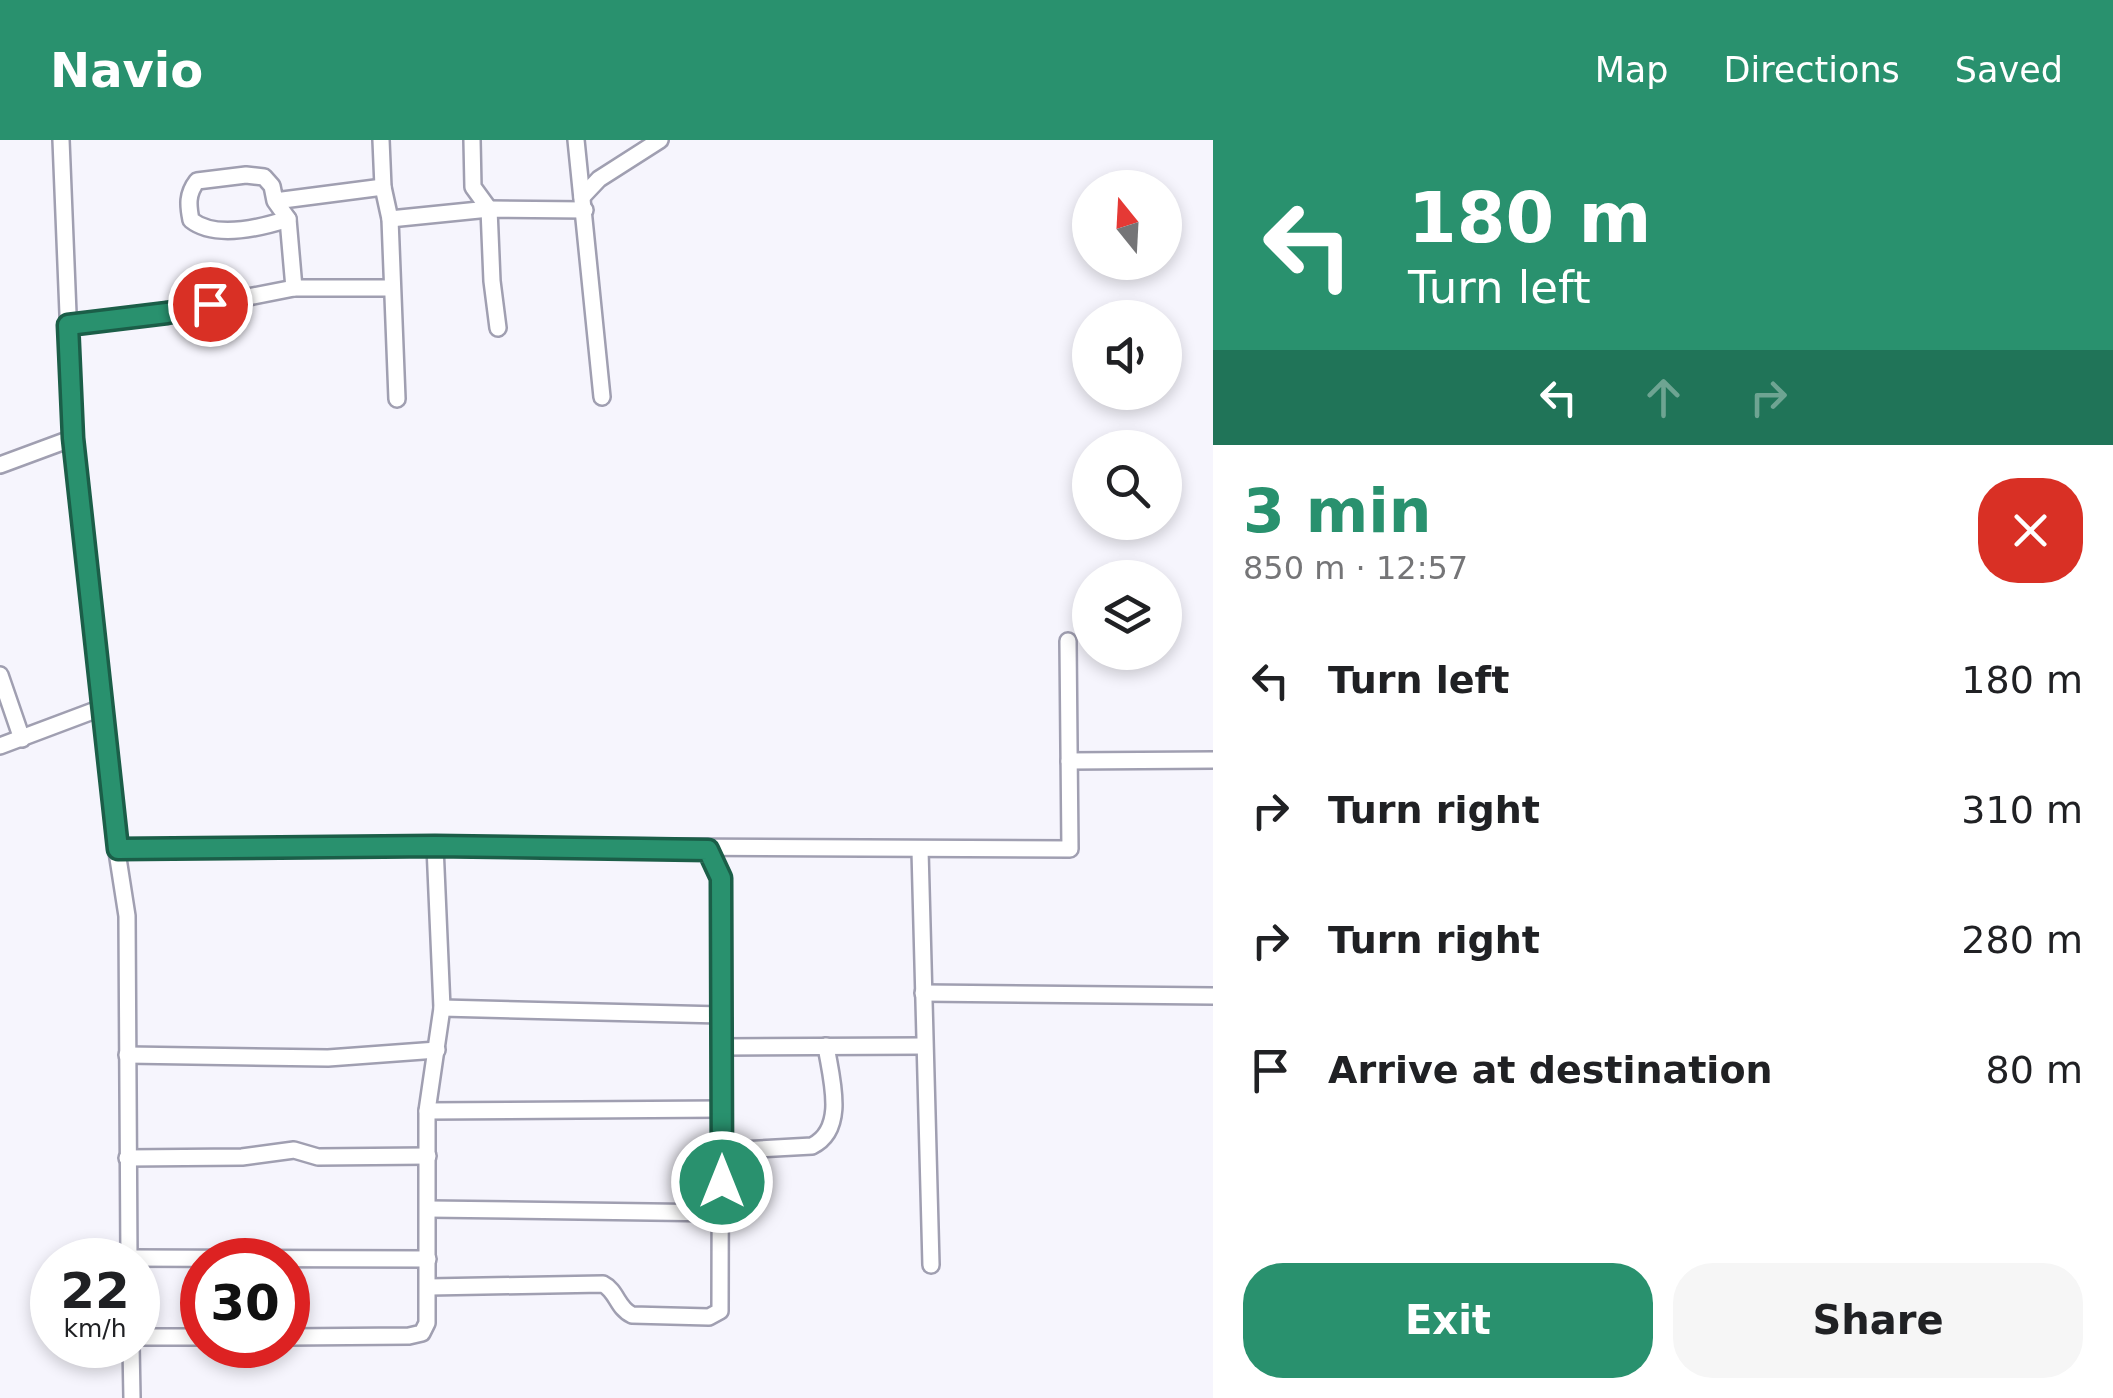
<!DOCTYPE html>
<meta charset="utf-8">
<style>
body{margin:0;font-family:"DejaVu Sans",sans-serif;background:#f6f6f6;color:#202124;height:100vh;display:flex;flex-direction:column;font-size:38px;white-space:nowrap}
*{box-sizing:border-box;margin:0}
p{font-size:32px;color:#757577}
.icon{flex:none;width:55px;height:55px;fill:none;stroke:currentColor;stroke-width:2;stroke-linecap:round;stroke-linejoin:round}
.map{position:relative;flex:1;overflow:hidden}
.sheet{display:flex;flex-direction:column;background:#fff;width:900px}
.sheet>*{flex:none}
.hud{background:#29916e;color:#fff;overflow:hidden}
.needle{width:65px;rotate:342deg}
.tools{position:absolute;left:1072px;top:30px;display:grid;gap:20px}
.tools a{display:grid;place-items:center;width:110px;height:110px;border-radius:50%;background:#fff;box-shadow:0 5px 15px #0003;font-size:50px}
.speed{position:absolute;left:30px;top:1098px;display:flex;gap:20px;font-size:50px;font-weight:700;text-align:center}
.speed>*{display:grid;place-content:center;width:130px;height:130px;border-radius:50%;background:#fff;box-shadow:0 5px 15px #0003;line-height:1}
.speed small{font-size:25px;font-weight:400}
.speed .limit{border:15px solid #d22;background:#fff;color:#111}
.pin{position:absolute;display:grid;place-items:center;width:85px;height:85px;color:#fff;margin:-42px;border:5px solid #fff;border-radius:50%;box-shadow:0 2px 10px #0007}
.me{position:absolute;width:110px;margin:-55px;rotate:0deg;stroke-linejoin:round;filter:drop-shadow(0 0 8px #0008)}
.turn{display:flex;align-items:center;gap:35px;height:210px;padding:0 30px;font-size:45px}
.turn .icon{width:130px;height:130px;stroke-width:2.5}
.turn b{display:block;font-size:70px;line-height:85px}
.lanes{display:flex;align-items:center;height:95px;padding:0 30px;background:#0003;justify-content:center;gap:50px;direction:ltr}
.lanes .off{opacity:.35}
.round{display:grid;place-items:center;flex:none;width:105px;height:105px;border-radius:40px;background:#f6f6f6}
.headline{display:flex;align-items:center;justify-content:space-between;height:170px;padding:0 30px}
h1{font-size:60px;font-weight:800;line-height:75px;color:#29916e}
.cta{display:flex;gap:20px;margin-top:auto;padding:20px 30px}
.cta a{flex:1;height:115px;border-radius:40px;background:#29916e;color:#fff;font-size:40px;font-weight:800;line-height:115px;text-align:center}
.cta a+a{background:#f6f6f6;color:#202124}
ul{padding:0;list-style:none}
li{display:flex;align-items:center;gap:30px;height:130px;padding:0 30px}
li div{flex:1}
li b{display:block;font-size:38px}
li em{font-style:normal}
header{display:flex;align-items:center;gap:60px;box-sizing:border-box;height:140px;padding:0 50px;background:#29916e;color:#fff}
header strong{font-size:48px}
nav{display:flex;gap:55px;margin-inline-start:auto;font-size:35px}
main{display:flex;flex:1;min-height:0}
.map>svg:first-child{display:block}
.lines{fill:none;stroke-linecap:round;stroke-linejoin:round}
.street-casing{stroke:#a09fb1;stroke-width:20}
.street{stroke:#fff;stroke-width:15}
.route-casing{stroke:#1b5e48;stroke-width:25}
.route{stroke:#29916e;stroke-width:18}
</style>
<header>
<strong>Navio</strong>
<nav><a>Map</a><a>Directions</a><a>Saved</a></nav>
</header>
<main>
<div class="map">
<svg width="1213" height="1258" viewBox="0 0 1213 1258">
<rect width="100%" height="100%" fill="#f6f5fd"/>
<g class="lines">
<defs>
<g id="street">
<path d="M61 0 73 298 115 699 127 776 129 1120"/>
<path d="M381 0 383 47 390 79 397 259"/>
<path d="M472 0 473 47 489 69 492 141 498 188"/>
<path d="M576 0 602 257"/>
<path d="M582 57 599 39 660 0"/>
<path d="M275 61 288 79C260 88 215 99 191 80 188 65 187 54 197 41L246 35 264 37 272 46 275 61 383 47"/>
<path d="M288 79 294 148"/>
<path d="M390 79 489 69 585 70"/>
<path d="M68 185 167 173 294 148H391"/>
<path d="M0 325 73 298"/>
<path d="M0 535 22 599"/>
<path d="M0 606 101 568"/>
<path d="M1069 621 1213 620"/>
<path d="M118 709 435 706 1070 709 1068 501"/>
<path d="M920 710 931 1125"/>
<path d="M923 853 1213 856"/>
<path d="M442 868 721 875"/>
<path d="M721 907 924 906"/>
<path d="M127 915 328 918 437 910"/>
<path d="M427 971 722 969"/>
<path d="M722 1011 812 1006C847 989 831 938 826 906"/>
<path d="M127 1018 242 1017 294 1010 318 1017 428 1016"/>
<path d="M429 1069 722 1073"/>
<path d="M129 1118 428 1119"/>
<path d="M429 1147 603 1144C617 1151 617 1168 632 1175L709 1177 720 1171 721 738 708 710"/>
<path d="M138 1197H202"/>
<path d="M288 1197 409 1196 422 1193 427 1183V971L442 868 435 706"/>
<path d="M131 1205 132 1258"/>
</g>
</defs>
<use href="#street" class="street-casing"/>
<use href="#street" class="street"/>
</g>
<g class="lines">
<defs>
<path id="route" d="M210 164 167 173 68 185 73 298 118 709 435 706 708 710 721 738 722 1042"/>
</defs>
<use href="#route" class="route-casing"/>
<use href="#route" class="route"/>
</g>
</svg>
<div class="tools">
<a><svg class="needle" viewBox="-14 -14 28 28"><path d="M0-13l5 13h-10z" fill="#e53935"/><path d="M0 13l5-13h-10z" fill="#757577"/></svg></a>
<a><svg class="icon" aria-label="sound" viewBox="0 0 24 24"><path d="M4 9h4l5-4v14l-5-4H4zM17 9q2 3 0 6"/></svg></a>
<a><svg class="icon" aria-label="search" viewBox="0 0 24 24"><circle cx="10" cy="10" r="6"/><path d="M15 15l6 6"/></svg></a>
<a><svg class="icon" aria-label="layers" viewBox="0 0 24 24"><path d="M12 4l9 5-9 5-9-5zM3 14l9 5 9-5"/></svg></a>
</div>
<div class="speed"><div>22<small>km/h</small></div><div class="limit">30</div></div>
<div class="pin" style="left:210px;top:164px;background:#d93025"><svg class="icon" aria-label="arrive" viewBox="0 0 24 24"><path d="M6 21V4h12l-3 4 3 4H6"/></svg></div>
<svg class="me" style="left:722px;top:1042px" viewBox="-20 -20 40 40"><circle r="17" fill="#29916e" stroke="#fff" stroke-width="3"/><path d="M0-11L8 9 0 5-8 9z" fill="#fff"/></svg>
</div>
<section class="sheet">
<div class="hud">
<div class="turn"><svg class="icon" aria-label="left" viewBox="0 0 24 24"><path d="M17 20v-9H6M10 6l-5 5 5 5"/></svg><div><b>180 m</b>Turn left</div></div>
<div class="lanes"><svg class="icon" aria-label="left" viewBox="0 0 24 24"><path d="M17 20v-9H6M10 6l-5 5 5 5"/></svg><svg class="icon off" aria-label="ahead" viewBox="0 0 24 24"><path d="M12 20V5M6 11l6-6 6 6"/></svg><svg class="icon off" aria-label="right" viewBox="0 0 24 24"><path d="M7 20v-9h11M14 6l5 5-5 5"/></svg></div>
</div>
<div class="headline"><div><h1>3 min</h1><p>850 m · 12:57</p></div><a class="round" style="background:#d93025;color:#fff"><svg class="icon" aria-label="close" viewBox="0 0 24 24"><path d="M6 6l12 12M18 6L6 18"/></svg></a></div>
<ul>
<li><svg class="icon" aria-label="left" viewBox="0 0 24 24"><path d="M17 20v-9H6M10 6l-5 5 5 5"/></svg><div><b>Turn left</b></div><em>180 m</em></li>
<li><svg class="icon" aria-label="right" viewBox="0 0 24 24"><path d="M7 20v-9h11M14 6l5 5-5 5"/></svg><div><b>Turn right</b></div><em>310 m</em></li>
<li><svg class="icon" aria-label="right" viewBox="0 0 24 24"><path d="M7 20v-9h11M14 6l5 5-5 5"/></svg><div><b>Turn right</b></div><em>280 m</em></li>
<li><svg class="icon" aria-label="arrive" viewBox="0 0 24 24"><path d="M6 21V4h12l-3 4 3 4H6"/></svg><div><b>Arrive at destination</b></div><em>80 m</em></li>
</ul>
<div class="cta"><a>Exit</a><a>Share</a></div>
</section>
</main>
